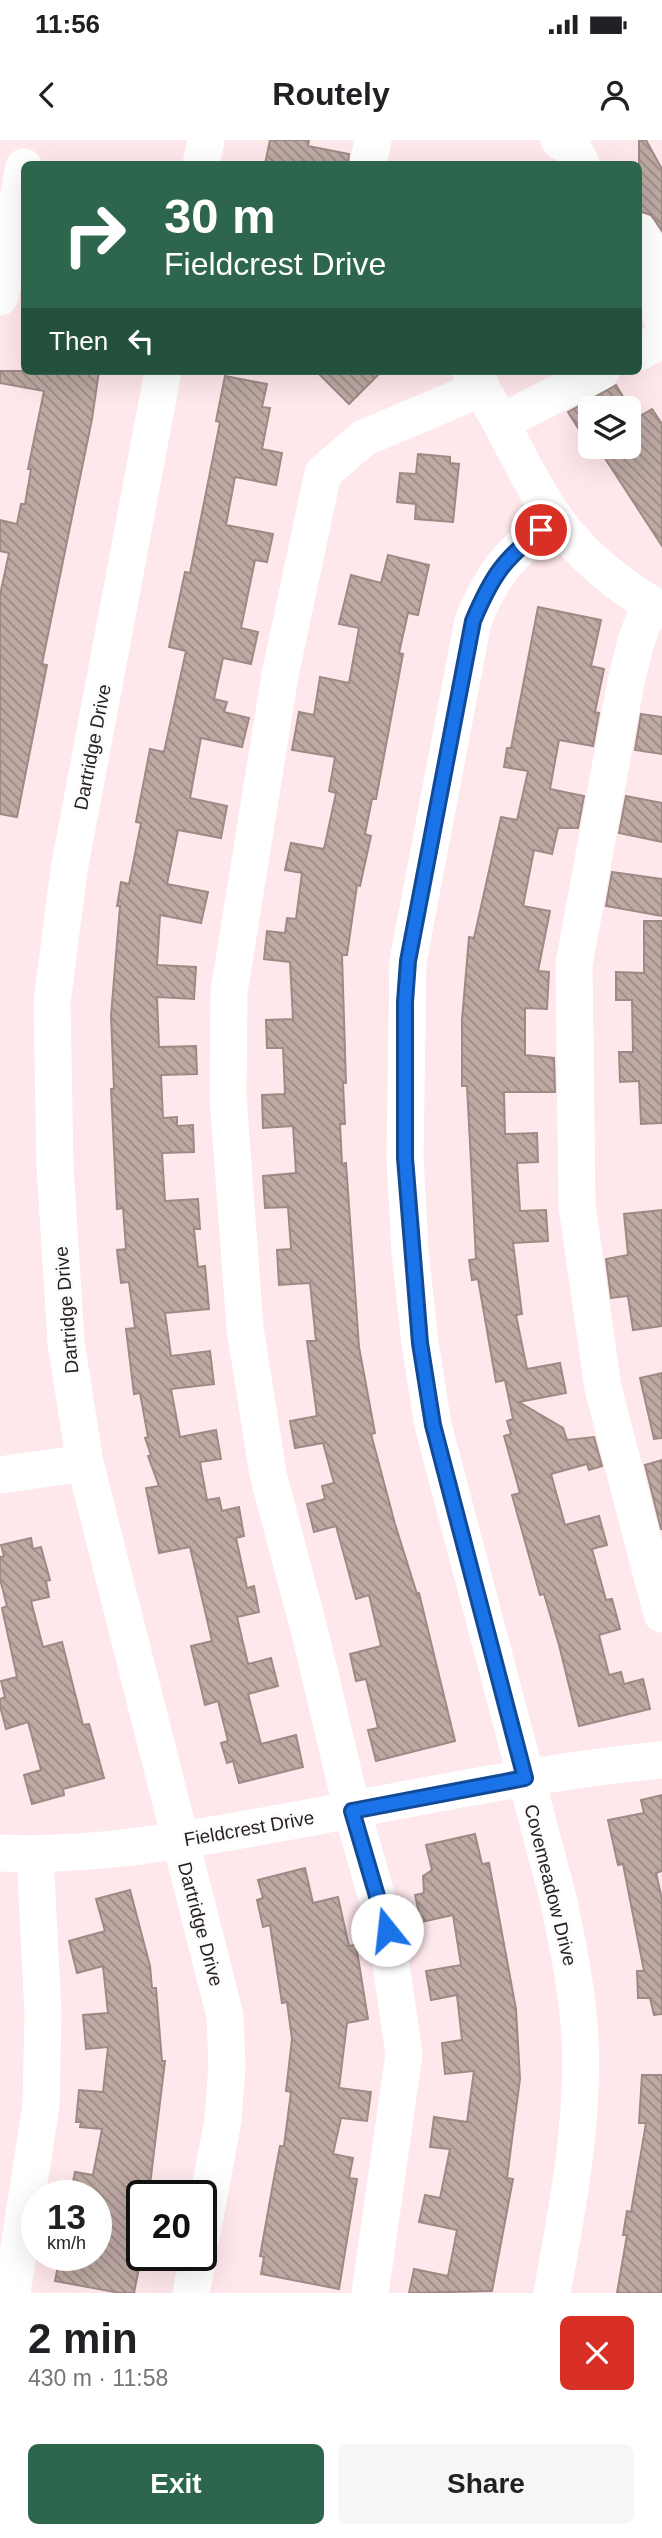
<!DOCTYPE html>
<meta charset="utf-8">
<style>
body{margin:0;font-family:Helvetica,sans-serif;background:#f6f6f6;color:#202124;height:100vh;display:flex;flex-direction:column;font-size:26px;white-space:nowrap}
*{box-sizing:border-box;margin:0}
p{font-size:23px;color:#757577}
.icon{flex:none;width:38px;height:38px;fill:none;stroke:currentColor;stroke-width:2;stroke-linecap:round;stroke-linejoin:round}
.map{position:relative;height:2153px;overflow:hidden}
.panel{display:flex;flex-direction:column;background:#fff;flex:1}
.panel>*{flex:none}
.guide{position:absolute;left:21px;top:21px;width:621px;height:214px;border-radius:10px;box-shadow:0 7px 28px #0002;background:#2e664d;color:#fff;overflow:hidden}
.controls{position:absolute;left:578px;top:256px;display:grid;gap:14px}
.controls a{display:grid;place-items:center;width:63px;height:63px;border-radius:10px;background:#fff;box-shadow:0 7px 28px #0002;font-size:35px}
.speed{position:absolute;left:21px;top:2040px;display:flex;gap:14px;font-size:35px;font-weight:700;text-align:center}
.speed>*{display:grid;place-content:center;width:91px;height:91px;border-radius:50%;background:#fff;box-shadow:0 7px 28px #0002;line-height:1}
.speed small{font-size:18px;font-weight:400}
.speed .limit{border:4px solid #111;border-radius:10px;background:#fff;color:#111}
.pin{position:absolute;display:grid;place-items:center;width:60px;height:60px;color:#fff;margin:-30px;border:4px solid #fff;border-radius:50%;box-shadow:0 2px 7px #0007}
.me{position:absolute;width:77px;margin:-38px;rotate:344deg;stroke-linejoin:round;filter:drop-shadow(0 0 5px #0008)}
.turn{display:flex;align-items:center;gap:24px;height:147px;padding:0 28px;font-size:32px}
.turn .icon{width:91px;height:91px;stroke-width:2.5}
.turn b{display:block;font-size:49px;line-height:60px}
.then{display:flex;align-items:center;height:66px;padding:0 28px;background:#0003;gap:14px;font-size:26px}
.round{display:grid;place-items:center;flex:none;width:74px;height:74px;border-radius:10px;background:#f6f6f6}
.summary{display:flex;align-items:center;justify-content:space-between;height:119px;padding:0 28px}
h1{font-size:42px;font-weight:800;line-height:52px}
.action{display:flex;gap:14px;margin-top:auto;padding:14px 28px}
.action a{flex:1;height:80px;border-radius:10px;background:#2e664d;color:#fff;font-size:28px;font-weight:800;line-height:80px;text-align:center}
.action a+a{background:#f6f6f6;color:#202124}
.status{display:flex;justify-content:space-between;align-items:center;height:49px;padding:0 35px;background:#fff;direction:ltr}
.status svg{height:19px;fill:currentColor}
header{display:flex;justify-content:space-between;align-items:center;height:91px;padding:0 28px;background:#fff;font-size:32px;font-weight:800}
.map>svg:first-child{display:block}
.building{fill:url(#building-back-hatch);stroke:#9e8a84;stroke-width:2}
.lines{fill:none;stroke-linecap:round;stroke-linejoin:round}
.minor{stroke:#fff;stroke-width:37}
.route-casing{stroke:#114b97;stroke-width:18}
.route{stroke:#1a73e8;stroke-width:12}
.labels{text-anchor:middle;stroke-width:6;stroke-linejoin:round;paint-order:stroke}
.street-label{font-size:19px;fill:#271f21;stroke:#fcfcfc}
</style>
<div class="status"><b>11:56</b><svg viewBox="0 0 49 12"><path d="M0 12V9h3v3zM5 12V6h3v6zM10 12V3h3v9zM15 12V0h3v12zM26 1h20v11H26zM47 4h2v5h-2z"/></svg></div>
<header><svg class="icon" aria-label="back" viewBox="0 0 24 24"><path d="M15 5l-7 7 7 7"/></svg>Routely<svg class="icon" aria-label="person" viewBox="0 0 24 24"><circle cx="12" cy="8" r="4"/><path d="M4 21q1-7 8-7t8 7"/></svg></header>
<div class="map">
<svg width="662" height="2153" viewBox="0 0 662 2153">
<defs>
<pattern id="building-back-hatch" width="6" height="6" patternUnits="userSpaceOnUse" patternTransform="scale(1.75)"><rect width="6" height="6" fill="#bea9a3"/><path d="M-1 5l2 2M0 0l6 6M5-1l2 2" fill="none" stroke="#9a8984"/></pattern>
</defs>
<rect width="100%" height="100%" fill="#ffe8ec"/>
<g class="building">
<path d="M270 0H309L308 6 349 14 348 24H265Z"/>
<path d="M639 0H646L662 29V91L651 75 639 71Z"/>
<path d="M0 231H99L92 279 42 524 47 525 17 677 0 674V455L9 413 0 411V380L17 384 21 364H25L31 329H28L44 251 0 243Z"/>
<path d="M316 231H382L349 264Z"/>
<path d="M225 236 267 244 262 267 270 268 262 309 282 313 276 345 235 337 226 385 273 394 267 422 255 420 241 488 258 492 251 524 223 518 214 559 227 562 224 572 249 578 242 607 201 598 190 658 227 666 221 698 178 690 167 744 208 752 201 783 160 775 157 825 196 827 194 859 157 857 159 907 196 906 197 934 161 935 163 978 177 977V986L193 985 194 1012 162 1013 165 1061 198 1059 200 1089H194L198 1127 205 1126 209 1169 165 1173 171 1216 210 1211 214 1244 171 1249 180 1297 216 1290 221 1319 200 1322 207 1360 219 1358 222 1371 239 1367 244 1396 236 1398 247 1448 254 1446 259 1472 237 1477 248 1524 271 1518 278 1546 248 1554 261 1604 296 1595 303 1627 239 1643 233 1621 227 1623 221 1603 228 1601 218 1561 205 1565 191 1506 212 1501 190 1407 159 1413 146 1348 159 1346 148 1316 151 1315 145 1298 148 1297 140 1253 134 1254 126 1189 135 1188 129 1142 121 1143 117 1110 126 1109 123 1068 117 1069 111 949H114L111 876 120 766H117L121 742 129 744 141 683 136 682 150 609 164 612 186 511 169 507 185 432 190 433 220 282 216 281Z"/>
<path d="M616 245 630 268H590V307L568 272Z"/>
<path d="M652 269 662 284V406L597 306H628V283Z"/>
<path d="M418 314 450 317V323L459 324 453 382 415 379 416 364 397 362 400 333 416 334Z"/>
<path d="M388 415 429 425 418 475 408 473 399 513 403 514 376 659H372L365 694 371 696 360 746 357 745 347 815H342L346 943H343L345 984H340L342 1024 346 1023 359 1207 375 1293 371 1294 395 1384 417 1454 419 1453 455 1601 376 1621 368 1590 378 1588 366 1539 356 1541 350 1514 381 1506 369 1455 356 1459 336 1386 314 1392 307 1364 325 1359 322 1346 334 1343 323 1303 295 1308 290 1281 317 1276 307 1201H316L310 1143 279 1145 277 1110 291 1109 288 1067 265 1068 263 1036 296 1033 293 986 263 988 262 955 285 954 283 908H267L266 880 293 879 290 822 264 819 267 791 285 793 287 778 296 779 302 733 285 730 291 703 324 709 336 653 329 651 335 617 292 610 299 572 314 575 320 537 349 543 359 488 339 484 351 435 381 443Z"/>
<path d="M538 467 601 480 591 526 604 529 595 572 599 573 593 606 559 600 550 649 584 656 578 688H558L552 714 534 710 523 766 550 771 538 831 549 832 547 869 525 868V915L554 918 555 952H504L505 994 537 993 538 1022 517 1023 520 1071 546 1070 548 1101 513 1103 522 1174 516 1175 527 1229 560 1223 566 1253 519 1262 563 1288 567 1300 594 1297 602 1326 589 1330 587 1324 551 1334 565 1385 599 1376 607 1405 592 1409 606 1460 612 1459 620 1489 599 1495 609 1535 621 1532 624 1544 643 1539 650 1569 579 1586 559 1505 544 1454 540 1455 512 1355 520 1353 504 1296 511 1294 507 1281 513 1279 505 1240 496 1242 478 1139 472 1140 469 1120 476 1119 467 946H462V880L469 797 474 798 501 677 517 680 528 631 504 627 507 608H511Z"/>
<path d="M641 574 662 577V614L635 610Z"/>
<path d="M626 656 662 663V702L619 693Z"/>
<path d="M612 732 662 739V776L606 766Z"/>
<path d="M644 781H662V983L641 984 639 941 620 942 619 912H633L632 860H616V832L644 833Z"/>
<path d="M662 1070V1186L633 1190 628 1156 611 1158 606 1119 628 1115 624 1074Z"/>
<path d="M662 1233V1298L654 1299 640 1238Z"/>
<path d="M662 1320V1389H661L645 1325Z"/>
<path d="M31 1398 33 1409 41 1407 50 1440 46 1441 49 1457 31 1461 43 1507 62 1502 83 1585 89 1584 104 1638 63 1649 64 1655 32 1664 24 1635 41 1630 28 1582 6 1589 0 1566V1559L5 1557 1 1541 17 1537 2 1468 7 1466 0 1439V1417L4 1416 1 1405Z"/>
<path d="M662 1655V1731L656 1733 662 1759V1874L654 1875 650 1858H638L637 1831H644L623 1724 618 1725 608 1680 644 1673 641 1660Z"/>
<path d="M475 1694 482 1724 489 1723 516 1869 520 1939 507 2038 513 2039 492 2151 409 2153 414 2129 448 2136 457 2090 419 2082 425 2055 440 2058 450 2009 430 2007 434 1977 467 1982 474 1931 445 1934 442 1903 462 1900 457 1855 431 1860 426 1831 461 1825 453 1775 421 1782 415 1755 424 1753 423 1736 432 1730 426 1705Z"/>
<path d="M305 1728 313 1763 338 1757 349 1806 356 1805 368 1879 347 1883 339 1948 371 1952 367 1981 341 1978 333 2014 353 2018 349 2038 357 2039 339 2149 261 2134 264 2117 260 2116 274 2038 280 2006H284L291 1952 286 1951 292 1899 287 1862 282 1863 270 1785 263 1787 257 1760 263 1758 258 1740Z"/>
<path d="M130 1750 150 1826 152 1848H156L162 1921H165L149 2053 142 2056V2113L134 2153H120L55 2141 60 2116H96V2056H70L75 2032 93 2035 102 1989 80 1987 81 1982H76L79 1950 103 1952 108 1907 86 1909 83 1875 108 1873 103 1826 77 1833 69 1801 105 1791 96 1759Z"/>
<path d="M642 1935H662V2153H617L627 2095H623L627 2071 631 2072 646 1983H639Z"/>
</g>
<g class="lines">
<g class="minor">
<path d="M559 0 574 10 581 24"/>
<path d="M201 24 206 0"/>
<path d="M368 24 373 0"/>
<path d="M639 92 662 136"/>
<path d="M639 130 659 167 662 180"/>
<path d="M0 157 24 27"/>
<path d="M639 212 660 201"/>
<path d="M163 231 69 730 52 862 55 1027 66 1203 85 1323 225 1876 227 1927 223 1980 201 2098"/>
<path d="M470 231C503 278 523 334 556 380 583 417 622 449 662 470"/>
<path d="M502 282 601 231"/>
<path d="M650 464 636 501 626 542 574 824 577 1066 603 1248 662 1474"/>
<path d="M0 1335 85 1323"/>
<path d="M0 1713C87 1717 173 1702 258 1687 393 1663 526 1633 662 1620"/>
<path d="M12 2153 41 1965 43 1873 35 1715"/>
<path d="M191 2153 198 2116"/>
<path d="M370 2153 404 1914 386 1790 352 1670 311 1497 268 1334 245 1188 228 957 229 852 280 535 323 333 364 298 482 248"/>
<path d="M552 2153C567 2070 584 1984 580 1899 578 1853 568 1807 559 1762L433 1285 420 1203 410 1111 405 1018 408 821 473 481C496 426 510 415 555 379"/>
</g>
</g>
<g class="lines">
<defs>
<path id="route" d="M387 1790 352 1671 525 1638 433 1285 420 1203 405 1018V862L408 821 473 481C492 436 503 420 541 390"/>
</defs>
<use href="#route" class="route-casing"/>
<use href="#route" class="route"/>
</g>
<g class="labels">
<g class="street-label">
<text transform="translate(92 607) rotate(-79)" y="7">Dartridge Drive</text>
<text transform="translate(66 1170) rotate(-95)" y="7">Dartridge Drive</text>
<text transform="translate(249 1688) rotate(-10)" y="7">Fieldcrest Drive</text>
<text transform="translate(551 1745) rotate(76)" y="7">Covemeadow Drive</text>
<text transform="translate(201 1784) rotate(75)" y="7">Dartridge Drive</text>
</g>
</g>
</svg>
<div class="controls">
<a><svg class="icon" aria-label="layers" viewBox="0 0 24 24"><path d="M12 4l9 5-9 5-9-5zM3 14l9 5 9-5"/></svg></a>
</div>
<div class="speed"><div>13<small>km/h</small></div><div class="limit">20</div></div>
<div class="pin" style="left:541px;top:390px;background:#d93025"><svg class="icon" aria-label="arrive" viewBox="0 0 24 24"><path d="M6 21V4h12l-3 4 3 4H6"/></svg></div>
<svg class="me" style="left:387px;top:1790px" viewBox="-20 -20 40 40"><circle r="19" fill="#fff"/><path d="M0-13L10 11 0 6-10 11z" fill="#1a73e8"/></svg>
<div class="guide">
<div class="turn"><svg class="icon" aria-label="right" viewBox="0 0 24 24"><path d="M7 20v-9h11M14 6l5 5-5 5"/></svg><div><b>30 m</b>Fieldcrest Drive</div></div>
<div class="then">Then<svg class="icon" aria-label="left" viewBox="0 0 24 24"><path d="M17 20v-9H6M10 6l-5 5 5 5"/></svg></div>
</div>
</div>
<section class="panel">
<div class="summary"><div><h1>2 min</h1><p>430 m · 11:58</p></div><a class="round" style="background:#d93025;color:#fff"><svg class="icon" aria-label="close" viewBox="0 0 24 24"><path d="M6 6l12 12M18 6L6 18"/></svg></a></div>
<div class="action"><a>Exit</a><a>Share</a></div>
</section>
